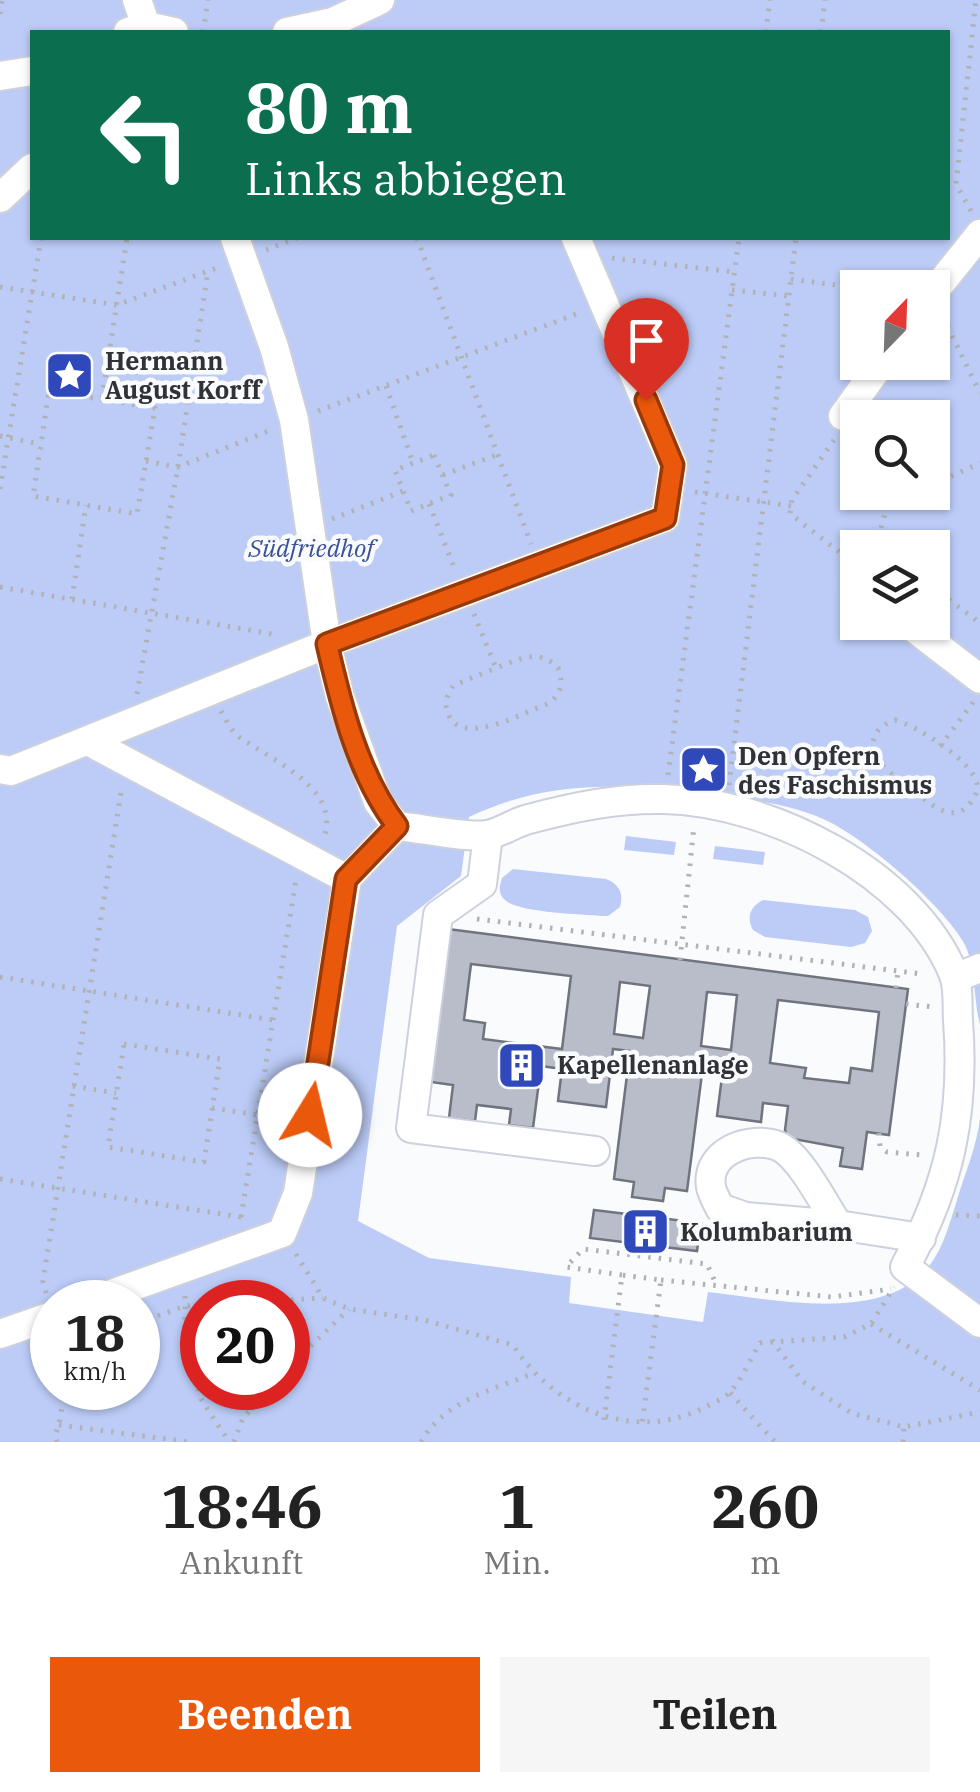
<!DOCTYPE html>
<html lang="de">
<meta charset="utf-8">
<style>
body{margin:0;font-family:"IBM Plex Serif",serif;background:#f6f6f6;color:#222;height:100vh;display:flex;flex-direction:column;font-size:38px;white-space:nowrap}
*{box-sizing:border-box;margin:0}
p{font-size:32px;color:#767676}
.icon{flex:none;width:55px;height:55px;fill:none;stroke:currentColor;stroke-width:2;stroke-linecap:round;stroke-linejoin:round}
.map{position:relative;height:1442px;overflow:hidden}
.sheet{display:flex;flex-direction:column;background:#fff;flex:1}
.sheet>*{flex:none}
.top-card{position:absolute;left:30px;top:30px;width:920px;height:210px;border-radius:0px;box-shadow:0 2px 8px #0004;background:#0b6e4f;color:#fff;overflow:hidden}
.needle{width:65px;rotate:23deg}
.controls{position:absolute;left:840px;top:270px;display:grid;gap:20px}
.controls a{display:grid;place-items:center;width:110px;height:110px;border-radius:0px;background:#fff;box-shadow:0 2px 8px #0004;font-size:50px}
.speed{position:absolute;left:30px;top:1280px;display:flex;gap:20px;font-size:50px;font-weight:700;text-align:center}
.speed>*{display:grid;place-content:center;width:130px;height:130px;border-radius:50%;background:#fff;box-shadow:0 2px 8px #0004;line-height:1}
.speed small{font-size:25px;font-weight:400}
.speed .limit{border:15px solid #d22;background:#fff;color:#111}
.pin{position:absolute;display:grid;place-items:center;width:85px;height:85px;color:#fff;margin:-102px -42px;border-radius:50% 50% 50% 0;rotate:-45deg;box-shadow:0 0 10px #0007}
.pin .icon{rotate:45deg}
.me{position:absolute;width:110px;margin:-55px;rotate:9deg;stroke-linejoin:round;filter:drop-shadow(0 0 8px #0008)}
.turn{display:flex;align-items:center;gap:35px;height:210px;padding:0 50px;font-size:45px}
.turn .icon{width:130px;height:130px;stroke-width:2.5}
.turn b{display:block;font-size:70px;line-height:85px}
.eta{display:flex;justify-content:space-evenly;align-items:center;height:170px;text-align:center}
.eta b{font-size:60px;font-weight:700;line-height:70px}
.button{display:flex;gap:20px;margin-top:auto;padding:20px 50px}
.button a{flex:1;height:115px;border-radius:0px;background:#ea580c;color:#fff;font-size:40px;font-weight:700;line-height:115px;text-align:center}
.button a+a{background:#f6f6f6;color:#222}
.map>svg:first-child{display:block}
.green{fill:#bcccf7;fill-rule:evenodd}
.building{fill:#b9bdc9;stroke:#70747f;stroke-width:2.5;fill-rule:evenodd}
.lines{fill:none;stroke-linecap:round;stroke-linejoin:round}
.minor-casing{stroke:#cdd1dd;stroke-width:32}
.path{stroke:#b0b2b5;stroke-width:5;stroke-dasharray:2.5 8;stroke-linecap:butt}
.minor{stroke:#fff;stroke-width:28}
.route-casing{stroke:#983908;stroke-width:25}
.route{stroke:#ea580c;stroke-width:18}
.labels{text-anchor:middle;stroke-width:9;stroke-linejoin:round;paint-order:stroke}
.poi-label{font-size:25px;font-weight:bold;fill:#303237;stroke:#fafbfd;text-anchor:start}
.park-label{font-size:25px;font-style:italic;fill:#3b519a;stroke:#fafbfd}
</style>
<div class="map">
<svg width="980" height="1442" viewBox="0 0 980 1442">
<rect width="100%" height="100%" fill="#fafbfd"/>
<g class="green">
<path d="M0 0H980V1025C974 1003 975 962 964 943 942 904 862 835 821 818 785 803 747 799 709 794 623 784 549 779 469 817L461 876 397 926 358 1221 429 1258 571 1277 569 1303 703 1322 708 1292C772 1299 885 1325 930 1265 944 1246 950 1222 957 1200 965 1173 977 1146 980 1118V1442H0ZM32 32H948V238H32ZM858 288H932V362H858ZM858 418H932V492H858ZM858 548H932V622H858ZM52 1302H138V1388H52ZM202 1302H288V1388H202Z"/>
<path d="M626 836 676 842 674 855 624 850Z"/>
<path d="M715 846 765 852 763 865 713 859Z"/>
<path d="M513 869 606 879C619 884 624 893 620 907L608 916H601C581 914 518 913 505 900 498 894 499 887 502 878Z"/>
<path d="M763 900 855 910 868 917 872 931 865 943 851 947 765 937 753 930C746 917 750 907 763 900Z"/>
</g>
<g class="building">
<path d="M448 929 908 989 889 1135 867 1132 862 1169 840 1166 843 1148 788 1138 785 1130 788 1106 763 1103 761 1122 717 1116 724 1061 704 1058 687 1191 665 1188 663 1201 632 1197 634 1182 614 1179 630 1051 613 1049 606 1107 558 1101 562 1069 541 1066 533 1128 509 1125 511 1109 477 1105 475 1121 449 1118 453 1085 431 1082ZM471 964 571 976 562 1049 483 1039 485 1023 464 1020ZM620 982 650 986 643 1038 614 1034ZM707 992 737 995 731 1050 701 1046ZM778 1000 879 1012 872 1071 851 1068 849 1083 804 1078 806 1068 770 1063Z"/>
<path d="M594 1210 701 1223 697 1251 590 1238Z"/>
</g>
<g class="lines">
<defs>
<g id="minor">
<path d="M137 0 146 26"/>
<path d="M128 32 146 26 174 32"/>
<path d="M287 32 333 22 380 0"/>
<path d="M0 76 32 71"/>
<path d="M0 198 32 168"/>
<path d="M235 238 274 347 294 420 327 644 340 697 378 802 397 826C421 828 465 838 487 835 501 833 515 822 529 819 574 807 617 798 663 799 769 801 913 873 954 975 959 988 957 1006 958 1020 965 1114 950 1184 905 1267L980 1323"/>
<path d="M932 294 980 234"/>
<path d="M843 416 882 362"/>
<path d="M855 584 858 586"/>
<path d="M906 622 980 679"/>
<path d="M88 741 347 879"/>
<path d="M0 769 11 771 327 644 665 518 673 465 576 238"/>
<path d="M488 835 482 884 438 915 411 1128 595 1151"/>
<path d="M955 978 980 968"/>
<path d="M838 1225 746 1217 720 1208C717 1202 712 1193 711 1187 705 1152 750 1135 778 1146 800 1155 824 1204 838 1225L921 1238"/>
<path d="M89 1302 282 1233 298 1193 347 879 397 826"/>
<path d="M0 1334 52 1316"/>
</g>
</defs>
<use href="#minor" class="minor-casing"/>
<g class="path">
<path d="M0 14 2 0"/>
<path d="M203 32 208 0"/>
<path d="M766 32 770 0"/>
<path d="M821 32 825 0"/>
<path d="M971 211 956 184 976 0"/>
<path d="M417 238 531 544"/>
<path d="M266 250 297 238"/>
<path d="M612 258 734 272"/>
<path d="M791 279 858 288"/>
<path d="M0 287 117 305 219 267"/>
<path d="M732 290 789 296"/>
<path d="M943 317 980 393"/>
<path d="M386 386 413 463"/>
<path d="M49 391 155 408 137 514 33 496Z"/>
<path d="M102 398 127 238"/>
<path d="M318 411 579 313"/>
<path d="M0 436 40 444"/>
<path d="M834 440 792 500 790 514 850 560"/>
<path d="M434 455 451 495 411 511 395 470Z"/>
<path d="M146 461 178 467 271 430"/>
<path d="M443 475 496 455"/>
<path d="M932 485 980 463"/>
<path d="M0 489 41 238"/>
<path d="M695 492 791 506"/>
<path d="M886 497 917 492"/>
<path d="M429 504 456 572"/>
<path d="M332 519 403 491"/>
<path d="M875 548 885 514V492"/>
<path d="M0 587 278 635"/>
<path d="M932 587 980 623"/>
<path d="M72 599 86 505"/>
<path d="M474 614 496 668 454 685C447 694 443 704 449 716 464 746 523 713 547 704 561 696 564 683 558 668 539 647 518 660 496 668"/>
<path d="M137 694 178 467 208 271"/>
<path d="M221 711C226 720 231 731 239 737 271 760 344 789 323 840"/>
<path d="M895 720C917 726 969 759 976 781 979 789 976 795 971 802 953 827 929 802 911 789 896 777 881 768 871 751 874 733 878 726 895 720Z"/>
<path d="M940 746 975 700"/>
<path d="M668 775 739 238"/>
<path d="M729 785 796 238"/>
<path d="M477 919 922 974"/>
<path d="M680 960 694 826"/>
<path d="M0 977 273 1020"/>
<path d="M896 988 898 971"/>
<path d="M906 1004 933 1007"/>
<path d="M124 1044 220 1059 204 1162 108 1147Z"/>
<path d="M73 1086 116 1093"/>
<path d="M212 1108 258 1115"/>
<path d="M879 1133 880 1147 887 1152 922 1155"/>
<path d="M0 1179 241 1217V1220"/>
<path d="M956 1215 980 1216"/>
<path d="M241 1217 296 880"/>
<path d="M296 1254 323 1298 349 1309 424 1320 513 1345C552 1406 629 1442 699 1410 710 1404 725 1399 732 1390 743 1376 751 1358 760 1343L844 1337 871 1324 894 1287"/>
<path d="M622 1275 566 1267 583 1249 707 1264 717 1286"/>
<path d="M661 1280 832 1297 891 1289"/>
<path d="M46 1293 43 1281 122 786"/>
<path d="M185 1296V1346L201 1399 229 1442"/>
<path d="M249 1302 323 1298"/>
<path d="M138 1323 185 1306 202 1305"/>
<path d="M871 1324 980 1390"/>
<path d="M772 1340 802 1381 851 1413 904 1427 980 1412"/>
<path d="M44 1344 52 1365"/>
<path d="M288 1368 349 1309"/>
<path d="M730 1393 775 1442"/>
<path d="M604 1420 622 1275 661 1280 642 1425"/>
<path d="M59 1425 190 1442"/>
<path d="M57 1442 55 1435 59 1425 65 1388"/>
<path d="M234 1442 243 1418 269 1388"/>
<path d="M421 1442C443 1402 491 1390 532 1374"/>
<path d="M903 1442 904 1427"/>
</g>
<use href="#minor" class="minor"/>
</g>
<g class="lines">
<defs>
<path id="route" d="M310 1115 346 879 397 826C358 775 341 705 327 644L665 518 673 465 646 400"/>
</defs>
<use href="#route" class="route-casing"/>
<use href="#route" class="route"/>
</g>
<defs>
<symbol id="sight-square" viewBox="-11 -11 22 22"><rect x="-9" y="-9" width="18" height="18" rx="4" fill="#3049ba" stroke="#fafbfd"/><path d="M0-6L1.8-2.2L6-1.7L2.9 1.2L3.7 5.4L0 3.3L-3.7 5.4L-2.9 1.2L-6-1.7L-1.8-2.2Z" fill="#fff"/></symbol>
<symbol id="building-square" viewBox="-11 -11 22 22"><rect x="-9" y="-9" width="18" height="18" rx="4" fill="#3049ba" stroke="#fafbfd"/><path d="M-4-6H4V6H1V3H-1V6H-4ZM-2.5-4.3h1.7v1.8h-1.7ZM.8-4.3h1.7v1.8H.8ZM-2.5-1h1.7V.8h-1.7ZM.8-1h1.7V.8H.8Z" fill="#fff"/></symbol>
</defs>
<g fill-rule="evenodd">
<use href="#sight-square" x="42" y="348" width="55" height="55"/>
<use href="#sight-square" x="676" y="742" width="55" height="55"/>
<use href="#building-square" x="494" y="1038" width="55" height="55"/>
<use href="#building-square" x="618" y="1204" width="55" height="55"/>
</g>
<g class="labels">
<g class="poi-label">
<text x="105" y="370">Hermann<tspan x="105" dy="29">August Korff</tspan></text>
<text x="738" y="765">Den Opfern<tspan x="738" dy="29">des Faschismus</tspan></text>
<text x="557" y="1074">Kapellenanlage</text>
<text x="680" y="1241">Kolumbarium</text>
</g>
<g class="park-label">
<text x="311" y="557">Südfriedhof</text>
</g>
</g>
</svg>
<div class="controls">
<a><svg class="needle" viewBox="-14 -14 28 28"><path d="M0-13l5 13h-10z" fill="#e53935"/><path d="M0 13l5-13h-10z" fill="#767676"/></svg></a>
<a><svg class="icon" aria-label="search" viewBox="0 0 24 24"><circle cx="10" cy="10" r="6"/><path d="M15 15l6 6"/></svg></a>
<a><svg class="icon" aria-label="layers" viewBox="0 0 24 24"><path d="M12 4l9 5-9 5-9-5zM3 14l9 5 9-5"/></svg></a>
</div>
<div class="speed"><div>18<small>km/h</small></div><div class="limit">20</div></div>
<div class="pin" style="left:646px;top:400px;background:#d93025"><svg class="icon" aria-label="arrive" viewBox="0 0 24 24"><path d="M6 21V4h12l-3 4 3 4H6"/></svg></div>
<svg class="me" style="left:310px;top:1115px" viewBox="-20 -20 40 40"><circle r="19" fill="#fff"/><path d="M0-13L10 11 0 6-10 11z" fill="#ea580c"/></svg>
<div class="top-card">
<div class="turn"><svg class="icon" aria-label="left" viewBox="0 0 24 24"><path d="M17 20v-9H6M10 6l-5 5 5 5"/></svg><div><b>80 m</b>Links abbiegen</div></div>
</div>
</div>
<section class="sheet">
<div class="eta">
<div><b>18:46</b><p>Ankunft</p></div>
<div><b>1</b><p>Min.</p></div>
<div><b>260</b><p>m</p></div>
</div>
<div class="button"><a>Beenden</a><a>Teilen</a></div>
</section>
